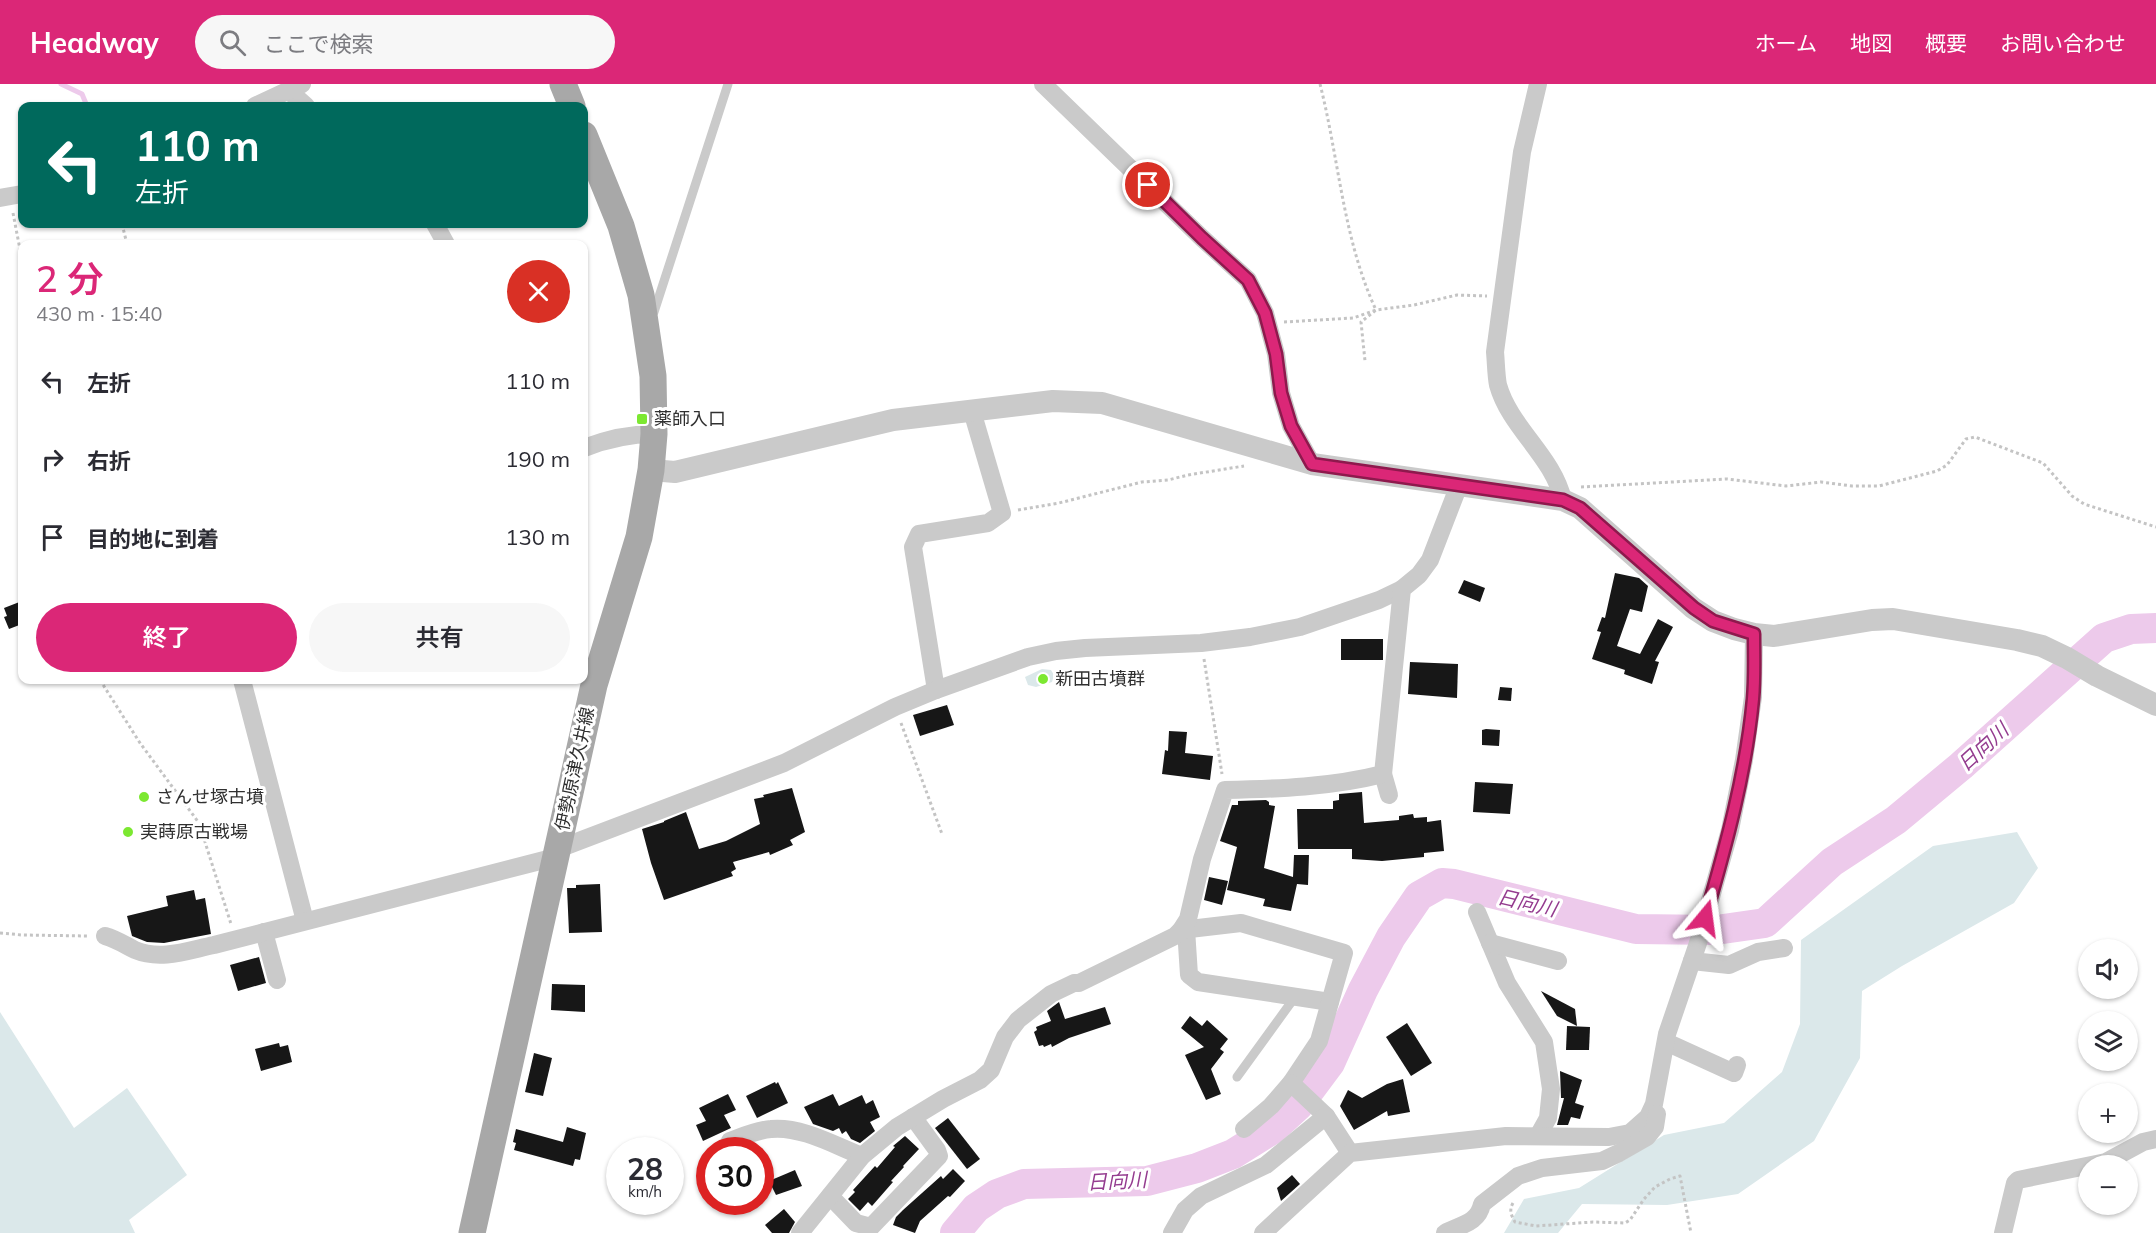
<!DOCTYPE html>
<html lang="ja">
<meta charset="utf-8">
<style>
body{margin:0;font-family:Mulish,"Noto Sans JP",sans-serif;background:#f7f7f7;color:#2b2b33;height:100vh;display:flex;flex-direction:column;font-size:22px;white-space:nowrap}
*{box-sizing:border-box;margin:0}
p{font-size:20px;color:#7c7c81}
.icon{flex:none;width:33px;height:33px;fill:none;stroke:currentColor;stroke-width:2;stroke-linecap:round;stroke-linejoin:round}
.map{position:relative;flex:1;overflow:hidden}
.drawer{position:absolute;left:18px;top:156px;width:570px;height:444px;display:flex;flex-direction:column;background:#fff;border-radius:12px;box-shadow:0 2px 4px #0004}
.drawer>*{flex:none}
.guide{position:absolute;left:18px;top:18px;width:570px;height:126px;border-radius:12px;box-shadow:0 2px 4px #0004;background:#00695c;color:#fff;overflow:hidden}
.fabs{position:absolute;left:2078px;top:855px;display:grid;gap:12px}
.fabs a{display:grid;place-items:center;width:60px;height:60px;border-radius:50%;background:#fff;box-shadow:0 2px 4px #0004;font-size:30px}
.speed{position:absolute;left:606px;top:1053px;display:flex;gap:12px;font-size:30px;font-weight:700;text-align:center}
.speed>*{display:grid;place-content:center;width:78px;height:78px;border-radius:50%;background:#fff;box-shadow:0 2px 4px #0004;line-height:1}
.speed small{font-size:15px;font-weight:400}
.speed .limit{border:9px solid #d22;background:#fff;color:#111}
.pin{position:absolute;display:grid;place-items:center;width:51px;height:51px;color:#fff;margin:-26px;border:3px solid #fff;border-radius:50%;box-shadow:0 2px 6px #0007}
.me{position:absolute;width:66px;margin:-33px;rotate:16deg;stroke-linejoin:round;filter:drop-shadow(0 0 4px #0008)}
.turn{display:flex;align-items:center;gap:21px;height:126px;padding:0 18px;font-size:27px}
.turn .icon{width:78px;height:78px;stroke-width:2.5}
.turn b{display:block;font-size:42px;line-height:51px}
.round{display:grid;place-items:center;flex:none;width:63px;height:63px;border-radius:32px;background:#f7f7f7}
.head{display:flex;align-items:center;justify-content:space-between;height:102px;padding:0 18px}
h1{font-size:36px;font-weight:600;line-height:45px;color:#db2777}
.primary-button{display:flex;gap:12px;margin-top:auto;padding:12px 18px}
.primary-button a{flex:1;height:69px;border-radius:36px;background:#db2777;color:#fff;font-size:24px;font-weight:600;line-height:69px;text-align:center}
.primary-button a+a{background:#f7f7f7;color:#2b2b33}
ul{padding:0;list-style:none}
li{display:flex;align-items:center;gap:18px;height:78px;padding:0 18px}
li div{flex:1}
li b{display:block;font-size:22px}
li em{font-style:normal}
header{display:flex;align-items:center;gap:36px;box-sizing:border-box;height:84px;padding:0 30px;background:#db2777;color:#fff}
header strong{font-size:28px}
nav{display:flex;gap:33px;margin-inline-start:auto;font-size:21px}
.search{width:420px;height:54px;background:#f7f7f7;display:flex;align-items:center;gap:15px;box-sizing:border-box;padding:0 21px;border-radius:33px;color:#7c7c81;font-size:22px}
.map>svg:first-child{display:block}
.green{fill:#dbe8ea}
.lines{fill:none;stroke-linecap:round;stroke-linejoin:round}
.stream{stroke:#edcaeb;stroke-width:5}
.river{stroke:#edcaeb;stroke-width:30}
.building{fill:#171717}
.path{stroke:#c4c4c4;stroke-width:3;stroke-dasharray:3 3;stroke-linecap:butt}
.service{stroke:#cacaca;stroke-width:9}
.minor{stroke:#cacaca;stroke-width:18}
.tertiary{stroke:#cacaca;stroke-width:22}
.primary{stroke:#a8a8a8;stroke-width:27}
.route-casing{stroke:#8e194d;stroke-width:15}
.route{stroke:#db2777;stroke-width:10}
.poi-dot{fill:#7ce831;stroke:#fff;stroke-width:2}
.labels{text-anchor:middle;stroke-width:6;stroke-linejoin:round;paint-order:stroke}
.poi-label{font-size:18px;fill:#303030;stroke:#fff;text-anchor:start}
.street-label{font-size:18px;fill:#303030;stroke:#fff}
.water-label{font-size:20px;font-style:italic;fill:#943c8f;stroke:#fff}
</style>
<header>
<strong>Headway</strong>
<div class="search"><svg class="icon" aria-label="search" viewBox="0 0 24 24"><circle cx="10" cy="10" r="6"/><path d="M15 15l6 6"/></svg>ここで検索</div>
<nav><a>ホーム</a><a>地図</a><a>概要</a><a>お問い合わせ</a></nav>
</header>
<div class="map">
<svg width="2156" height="1149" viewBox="0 0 2156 1149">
<rect width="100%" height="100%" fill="#fff"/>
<g class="green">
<path d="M1042 585 1051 586 1054 591 1052 598 1036 603 1028 601 1025 593Z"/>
<path d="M2017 748 2038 784 2014 819 1902 882 1862 907 1860 974 1814 1057 1738 1110 1667 1121 1582 1120 1558 1149H1504L1524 1115 1579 1104 1664 1051 1724 1039 1782 988 1800 940 1801 856 1933 762Z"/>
<path d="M0 928 74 1044 127 1004 187 1091 129 1136 135 1149H0Z"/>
</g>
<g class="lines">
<path class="stream" d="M61 0 82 10 87 22"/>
<path class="river" d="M955 1149 976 1124 997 1110 1024 1100 1147 1097 1197 1084 1233 1070 1273 1045 1298 1022 1330 979 1363 906 1391 853 1419 812 1442 799 1454 800 1636 845 1716 846 1765 839 1832 778 1896 736 1961 682 2104 554 2131 545 2156 544"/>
</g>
<g class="building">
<path d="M1615 489 1639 494 1648 502 1642 528 1630 525 1617 562 1640 570 1658 535 1673 543 1655 577 1659 578 1652 600 1624 590 1625 586 1592 575 1601 548 1597 547 1602 533 1605 534Z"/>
<path d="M1464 496 1485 504 1480 518 1458 509Z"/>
<path d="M22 517V540L9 545 4 533 7 532 4 524Z"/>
<rect x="1341" y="555" width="42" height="21"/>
<path d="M1410 578 1458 580 1457 614 1408 610Z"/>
<path d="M1500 603 1512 604 1511 617 1498 616Z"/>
<path d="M947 621 954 641 920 652 913 631Z"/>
<path d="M1486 645 1500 646 1499 662 1482 661V646Z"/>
<path d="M1169 647 1187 648 1185 669 1213 672 1210 696 1162 690 1165 666 1168 667Z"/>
<path d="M1475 698 1513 700 1510 730 1473 728Z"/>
<path d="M792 704 805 748 790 756 793 761 770 771 769 768 733 778 736 785 731 788 733 792 664 816 651 779 642 745 664 738V737L686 728 699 765 726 757 760 740 754 715 764 713 763 711Z"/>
<path d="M1362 708 1364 739 1399 736V732L1413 730 1414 734 1427 733V738L1441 736 1444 767 1424 769V773L1382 777 1352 775V765H1298L1297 725H1333V717L1339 716V710Z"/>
<path d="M1266 716 1269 718V721L1275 722 1264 784 1293 793 1294 771H1309L1308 801 1297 800 1291 827 1263 822 1265 815 1227 806 1237 763 1220 757 1232 721H1238V717Z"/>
<path d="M1209 793 1228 797 1222 821 1204 816Z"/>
<path d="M600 800 602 848 569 849 567 804H576V801Z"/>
<path d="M194 806 196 816 205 814 211 850 164 859 147 858 132 852 127 832 168 822 166 812Z"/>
<path d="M259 873 266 899 238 907 230 881Z"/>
<path d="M552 900 585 901V928L551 926Z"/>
<path d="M1541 907 1575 925 1577 942 1557 932Z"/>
<path d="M1059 918 1065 935 1105 923 1111 940 1069 954 1052 963 1051 960 1044 963 1043 961 1039 962 1034 948 1037 946 1036 943 1051 937 1047 927Z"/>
<path d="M1190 932 1202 942 1207 936 1228 955 1220 965 1224 968 1211 985 1221 1010 1206 1016 1185 971 1204 963 1181 944Z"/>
<path d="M1407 939 1432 979 1411 992 1386 953Z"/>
<path d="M1567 942 1590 943 1589 966H1566Z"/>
<path d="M279 959 280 963 288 961 292 978 261 987 255 965Z"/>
<path d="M534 969 552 974 543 1012 525 1008Z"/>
<path d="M1560 987 1582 996 1575 1019 1584 1022 1580 1035 1571 1033 1568 1041H1557L1564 1014H1561Z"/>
<path d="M1403 995 1410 1028 1388 1032 1387 1027 1354 1046 1340 1022 1348 1006 1362 1014 1387 1000Z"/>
<path d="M775 998 776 1000 778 998 788 1019 757 1034 746 1012Z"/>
<path d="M728 1010 736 1026 724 1031 731 1044 703 1057 696 1041 706 1037 699 1024Z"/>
<path d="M833 1010 839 1022 862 1011 866 1020 873 1016 880 1033 870 1038 875 1047 860 1059 851 1055 846 1047 842 1050 839 1044 833 1047 813 1040 804 1023Z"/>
<path d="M948 1034 980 1075 967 1085 935 1044Z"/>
<path d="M567 1043 586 1049 580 1076 575 1075 573 1082 514 1066 516 1059 513 1058 516 1045 563 1058Z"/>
<path d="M905 1052 919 1065 903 1082 904 1083 891 1097 893 1098 872 1122 868 1118 860 1127 848 1115 855 1108 853 1106 875 1082 877 1084 895 1063 893 1062Z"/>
<path d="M953 1085 965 1097 950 1113 948 1112 920 1137 915 1149 893 1141 896 1133 903 1126 941 1092 943 1095Z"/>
<path d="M795 1086 802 1102 776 1111 769 1097Z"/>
<path d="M1292 1091 1300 1100 1281 1117 1277 1104Z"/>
<path d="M784 1125 795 1138 789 1149H772L765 1141Z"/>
</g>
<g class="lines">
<g class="path">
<path d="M1320 0C1339 75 1343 155 1376 226L1361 238 1365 277"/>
<path d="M13 129 22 176"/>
<path d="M122 140 127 160"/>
<path d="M1284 238 1353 234 1376 226 1414 221 1457 211 1487 212"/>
<path d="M1581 403 1727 395 1786 402 1821 398 1852 402H1879L1937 387 1947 381 1966 355 1975 353 2043 379 2072 412 2084 420 2156 443"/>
<path d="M1018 426 1059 419 1142 398 1168 396 1188 391 1244 382"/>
<path d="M1204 575 1222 690"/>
<path d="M100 596 140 659 199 739 231 840"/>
<path d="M901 639 942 750"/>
<path d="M0 849 22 851 88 852"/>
<path d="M1513 1119C1509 1126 1511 1131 1515 1138L1536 1142 1593 1138 1625 1139 1630 1136 1644 1115 1655 1103 1670 1095 1680 1092 1691 1149"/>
</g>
<g class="service">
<path d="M651 230 654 228 728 0"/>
<path d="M1237 993 1295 913"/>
</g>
<g class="minor">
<path d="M1043 0 1202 154 1248 196 1265 229 1276 270 1281 309 1291 342 1312 380"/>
<path d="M1538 0 1522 68 1495 268C1496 278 1496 291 1498 301 1510 344 1553 372 1563 416"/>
<path d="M288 6 306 22"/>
<path d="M255 22 302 0"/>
<path d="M0 114 22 110"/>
<path d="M435 140 446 160"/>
<path d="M584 364C607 355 628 350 654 350"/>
<path d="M242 596 305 837"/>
<path d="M936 606 913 463 919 450 988 439 1002 429 972 327"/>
<path d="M1383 690 1389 711"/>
<path d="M1477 828 1507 899 1544 958 1551 1005 1548 1034 1538 1052"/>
<path d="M1186 845 1189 891 1198 898 1330 918"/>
<path d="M1181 846 1241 839 1344 869 1319 957 1291 999 1271 1022 1244 1045"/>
<path d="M264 848 277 896"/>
<path d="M105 852C116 855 125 861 135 866 161 877 189 866 214 861L548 775 558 765 784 679 895 623 936 606 1028 573 1056 567 1085 564 1201 559 1250 553 1300 543 1379 516 1402 505"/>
<path d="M1490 859 1558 877"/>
<path d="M1692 877 1729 881 1758 868 1784 864"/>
<path d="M1666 958 1734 989 1737 981"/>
<path d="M1291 999 1326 1032 1350 1069"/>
<path d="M730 1057C743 1052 757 1046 771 1045 801 1042 834 1061 862 1072"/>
<path d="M830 1112 856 1139 871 1143 939 1072 937 1066 913 1033"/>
<path d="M800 1149 862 1072 897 1043 943 1015 980 996 991 986 1005 953 1018 936 1051 910 1074 899H1079L1175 852 1181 846 1188 835 1202 775 1225 706C1277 705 1332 703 1383 690L1402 505 1419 491 1430 476 1459 401"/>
<path d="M1172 1149 1185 1126 1201 1112 1266 1081 1326 1032"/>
<path d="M1263 1149 1350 1069 1506 1052 1609 1053 1630 1049 1648 1033 1654 1020 1667 950 1698 859 1730 746 1744 676 1753 613 1754 550"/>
<path d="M1445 1149C1459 1141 1478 1140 1482 1120L1518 1092 1542 1084 1602 1077 1619 1069 1647 1053 1655 1043 1657 1030"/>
<path d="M2003 1149 2015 1099 2018 1096 2106 1078 2143 1058 2156 1055"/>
</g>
<path class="tertiary" d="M651 386 675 388 893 336 1053 317 1102 319 1312 380 1563 416 1580 424 1693 524 1713 537 1734 545 1754 550 1774 552 1872 536 1893 535 2017 556 2042 562 2067 574 2097 592 2156 621"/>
<g class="primary">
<path d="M563 0 572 22"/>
<path d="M472 1149 594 601 639 453 651 386 654 350 653 292 641 211 621 142 584 51"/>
</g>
</g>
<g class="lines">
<defs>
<path id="route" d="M1148 101 1202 154 1248 196 1265 229 1276 270 1281 309 1291 342 1312 380 1563 416 1580 424 1694 524 1713 537 1754 550C1754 572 1755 593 1753 615 1746 689 1726 762 1705 834"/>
</defs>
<use href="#route" class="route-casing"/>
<use href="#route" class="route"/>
</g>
<g class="poi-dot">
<rect x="636" y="329" width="12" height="12" rx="3"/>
<circle cx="1043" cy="595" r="6"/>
<circle cx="144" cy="713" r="6"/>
<circle cx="128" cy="748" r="6"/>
</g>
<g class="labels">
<g class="poi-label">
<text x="654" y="341">薬師入口</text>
<text x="1055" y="601">新田古墳群</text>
<text x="156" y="719">さんせ塚古墳</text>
<text x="140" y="754">実蒔原古戦場</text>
</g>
<g class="street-label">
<text transform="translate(575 685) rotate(-78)" y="6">伊勢原津久井線</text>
</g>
<g class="water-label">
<text transform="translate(1983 663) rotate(-42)" y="7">日向川</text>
<text transform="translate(1527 819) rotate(13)" y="7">日向川</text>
<text transform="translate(1117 1097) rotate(-3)" y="7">日向川</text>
</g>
</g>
</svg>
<div class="fabs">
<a><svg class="icon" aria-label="sound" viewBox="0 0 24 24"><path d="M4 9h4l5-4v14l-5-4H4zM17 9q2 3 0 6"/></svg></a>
<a><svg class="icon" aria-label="layers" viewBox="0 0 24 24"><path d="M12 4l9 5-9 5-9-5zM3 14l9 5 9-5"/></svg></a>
<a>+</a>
<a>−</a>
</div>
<div class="speed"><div>28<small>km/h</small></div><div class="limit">30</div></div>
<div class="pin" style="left:1148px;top:101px;background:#d93025"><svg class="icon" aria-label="arrive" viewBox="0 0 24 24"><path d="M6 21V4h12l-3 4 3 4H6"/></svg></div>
<svg class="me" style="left:1705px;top:834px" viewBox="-20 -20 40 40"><path d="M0-17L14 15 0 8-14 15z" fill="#db2777" stroke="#fff" stroke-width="4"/></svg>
<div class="guide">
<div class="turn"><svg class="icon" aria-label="left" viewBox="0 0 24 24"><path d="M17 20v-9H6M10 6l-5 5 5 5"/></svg><div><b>110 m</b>左折</div></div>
</div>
<section class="drawer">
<div class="head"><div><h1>2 分</h1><p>430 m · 15:40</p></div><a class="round" style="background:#d93025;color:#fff"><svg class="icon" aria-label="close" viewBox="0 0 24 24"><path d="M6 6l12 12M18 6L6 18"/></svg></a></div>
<ul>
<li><svg class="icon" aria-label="left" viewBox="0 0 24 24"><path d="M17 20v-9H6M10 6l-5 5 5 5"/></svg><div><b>左折</b></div><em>110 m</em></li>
<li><svg class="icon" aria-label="right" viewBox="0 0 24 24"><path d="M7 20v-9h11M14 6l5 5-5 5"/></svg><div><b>右折</b></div><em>190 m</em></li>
<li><svg class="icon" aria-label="arrive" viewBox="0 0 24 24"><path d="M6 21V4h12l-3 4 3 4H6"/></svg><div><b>目的地に到着</b></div><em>130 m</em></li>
</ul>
<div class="primary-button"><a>終了</a><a>共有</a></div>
</section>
</div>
